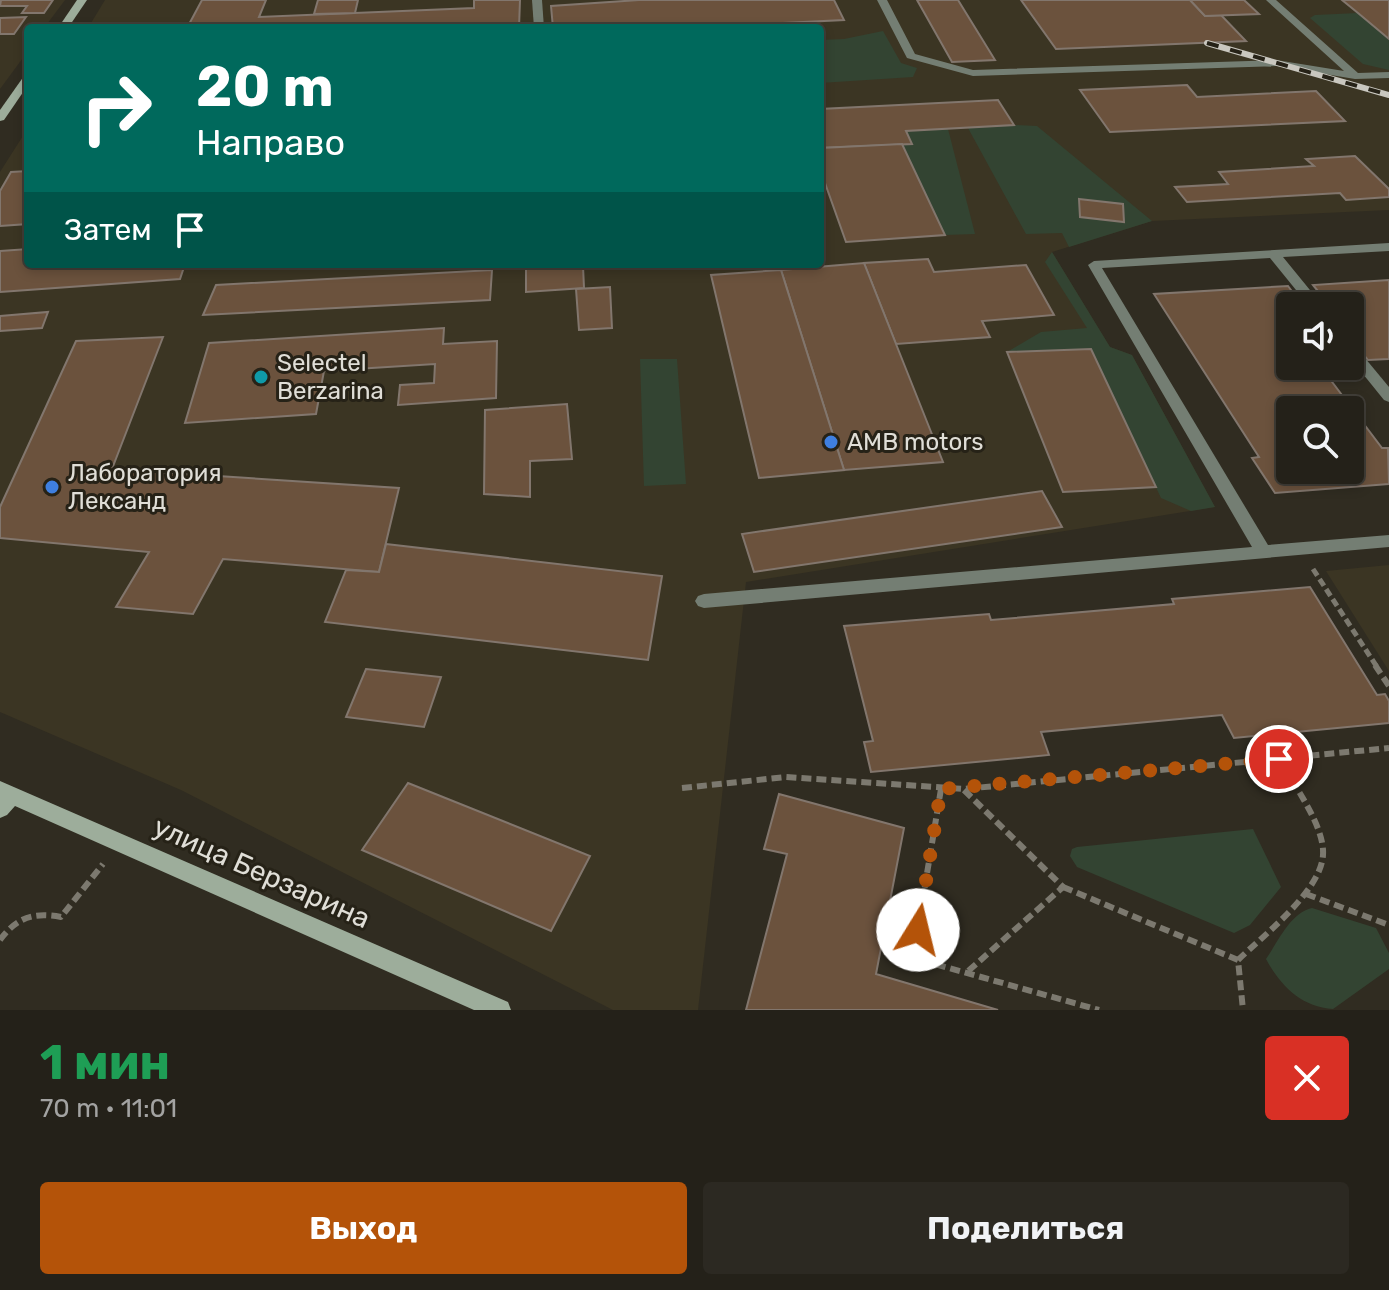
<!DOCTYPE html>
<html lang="ru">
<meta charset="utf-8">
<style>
body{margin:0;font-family:Rubik,sans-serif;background:#2c2922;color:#f1f3f6;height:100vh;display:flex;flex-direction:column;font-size:30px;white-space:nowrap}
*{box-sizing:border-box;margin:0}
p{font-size:26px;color:#a3a3a2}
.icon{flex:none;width:44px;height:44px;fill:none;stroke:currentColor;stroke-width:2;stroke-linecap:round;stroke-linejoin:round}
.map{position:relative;height:1010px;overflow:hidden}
.side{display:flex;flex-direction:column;background:#242119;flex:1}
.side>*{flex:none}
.hud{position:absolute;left:24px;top:24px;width:800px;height:244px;border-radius:8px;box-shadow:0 4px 12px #0003,0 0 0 2px #413e38;background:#00695c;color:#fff;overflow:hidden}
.fabs{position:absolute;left:1276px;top:292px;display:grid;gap:16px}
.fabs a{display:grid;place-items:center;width:88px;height:88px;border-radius:8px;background:#242119;box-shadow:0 4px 12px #0003,0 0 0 2px #413e38;font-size:40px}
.pin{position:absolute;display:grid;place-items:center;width:68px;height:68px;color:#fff;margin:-34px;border:4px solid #fff;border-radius:50%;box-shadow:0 2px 8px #0007}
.me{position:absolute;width:88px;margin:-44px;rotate:9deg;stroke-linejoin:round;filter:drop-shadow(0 0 6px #0008)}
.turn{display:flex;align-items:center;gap:28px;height:168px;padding:0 40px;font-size:36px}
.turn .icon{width:104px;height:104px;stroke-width:2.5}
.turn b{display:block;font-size:56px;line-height:68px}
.then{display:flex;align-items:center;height:76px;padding:0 40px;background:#0003;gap:16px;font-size:30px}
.round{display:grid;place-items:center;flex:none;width:84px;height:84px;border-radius:8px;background:#2c2922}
.overview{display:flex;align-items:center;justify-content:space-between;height:136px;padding:0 40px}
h1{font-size:48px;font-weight:700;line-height:60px;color:#1e9e55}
.primary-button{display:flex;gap:16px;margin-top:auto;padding:16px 40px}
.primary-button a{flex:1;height:92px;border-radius:8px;background:#b45309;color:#fff;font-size:32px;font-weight:700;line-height:92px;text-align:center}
.primary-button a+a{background:#2c2922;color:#f1f3f6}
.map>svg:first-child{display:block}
.built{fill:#3b3523}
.green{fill:#334432}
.building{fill:#6b523d;stroke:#82766d;stroke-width:2;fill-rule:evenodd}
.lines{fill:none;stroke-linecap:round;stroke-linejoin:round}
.path-far1{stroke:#7c796f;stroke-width:5;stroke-dasharray:8 4;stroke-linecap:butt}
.path{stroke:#7c796f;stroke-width:6;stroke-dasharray:10 5;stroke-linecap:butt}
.lane{fill:#747e73;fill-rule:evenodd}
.secondary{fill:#9dad9b;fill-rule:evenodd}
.rail-casing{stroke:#c9c7bf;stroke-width:6}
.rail{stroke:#262217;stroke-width:4;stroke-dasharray:12;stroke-linecap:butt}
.route{stroke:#b45309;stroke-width:14;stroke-dasharray:0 25.2}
.culture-dot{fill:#0f9aa8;stroke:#262217;stroke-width:3}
.shop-dot{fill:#3f7fe0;stroke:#262217;stroke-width:3}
.labels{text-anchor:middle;stroke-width:6;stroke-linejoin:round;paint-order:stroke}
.poi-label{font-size:24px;fill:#e0ded7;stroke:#262217;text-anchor:start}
.near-street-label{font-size:28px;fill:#e0ded7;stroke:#262217}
</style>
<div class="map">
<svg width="1389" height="1010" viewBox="0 0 1389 1010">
<rect width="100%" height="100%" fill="#302c21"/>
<g class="built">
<path d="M0 0H65L44 28H28V51L0 89Z"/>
<path d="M105 0H1389V210L1152 221 1052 252 1110 347 1132 355 1215 507 746 582 698 1010H613L181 790 0 712V172L28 128V264H820V28H88Z"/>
<path d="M1389 565V671L1326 571Z"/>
</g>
<g class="green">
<path d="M1358 13 1389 39V70L1363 64 1310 18 1315 15Z"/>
<path d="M883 31 901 63 917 68 913 77 820 83V40L844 39Z"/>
<path d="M1014 125 1037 126 1152 221 1069 247 1062 233 1026 234 968 128Z"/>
<path d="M948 129 975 234 945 235 902 144 906 131Z"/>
<path d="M1052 252 1110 347 1132 355 1215 507 1191 511 1161 498 1091 350 1007 352 1041 332 1087 328 1045 262Z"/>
<path d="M640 359H677L686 484 644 486Z"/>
<path d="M1253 829 1281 887 1250 925 1234 933 1077 867 1070 856 1072 849 1077 847Z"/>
<path d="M1312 908 1376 928 1389 953V969L1333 1009C1301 1007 1280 985 1266 959 1278 942 1290 913 1312 908Z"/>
</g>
<g class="building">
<path d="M53 0 44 13H22L27 6H0L1 0Z"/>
<path d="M202 0H266L259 17 474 8V0H520L519 28H187Z"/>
<path d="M318 0H358L355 13 314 14Z"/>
<path d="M639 0H834L844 20 681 28H553L551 6Z"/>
<path d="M917 0H958L995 60 952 62Z"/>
<path d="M1021 0H1190L1205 16 1221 15 1246 41 1056 49Z"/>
<path d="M1190 0H1244L1259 14 1205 16Z"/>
<path d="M1342 0H1389V39L1358 13Z"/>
<path d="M26 17 14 34H0V18Z"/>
<path d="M1187 85 1197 97 1316 91 1345 121 1110 132 1080 90Z"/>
<path d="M998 100 1014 125 906 131 912 144 820 148V109Z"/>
<path d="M902 144 945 235 846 242 820 169V148Z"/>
<path d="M1355 156 1389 189V197L1346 200 1340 193 1187 202 1175 187 1228 184 1219 172 1314 166 1306 159Z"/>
<path d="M28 171V224L0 226V191L11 172Z"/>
<path d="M1079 199 1123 204 1124 222 1080 217Z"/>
<path d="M28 249V264H185L180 279 0 292V251Z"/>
<path d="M928 259 934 272 1026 265 1054 315 982 321 990 337 896 344 864 263Z"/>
<path d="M864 263 896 344 943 462 844 470 781 270Z"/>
<path d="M583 266 584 288 526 292V269Z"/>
<path d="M492 270 490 300 203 315 216 285Z"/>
<path d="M781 270 844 470 759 478 711 275Z"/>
<path d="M1389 280V359L1368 360 1356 345H1362L1350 330V326H1354L1350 320V306H1330L1313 285Z"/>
<path d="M1288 286 1303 306H1290V366H1320L1382 448H1388L1389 484 1275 493 1252 458 1259 457 1154 294ZM1290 410H1350V470H1290Z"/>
<path d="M610 287 612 328 579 330 576 289Z"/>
<path d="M48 312 42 328 0 331V316Z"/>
<path d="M444 328 443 344 497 341 496 398 398 405 400 385 434 383 435 364 324 371 316 414 185 423 209 343Z"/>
<path d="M163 337 112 469 399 488 379 572 223 559 193 614 116 607 149 552 0 538V507L76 341Z"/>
<path d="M1091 349 1156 487 1063 492 1007 352Z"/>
<path d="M567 404 572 459 530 461V497L484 494 485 410Z"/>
<path d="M1042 491 1062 527 754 572 742 534Z"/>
<path d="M386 544 662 576 648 660 325 622 346 570 379 572Z"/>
<path d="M1310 587 1377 695 1385 694 1389 701V723L1234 738 1222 715 1041 732 1049 755 871 772 864 742 873 741 844 626 989 614 991 620 1174 604 1172 599Z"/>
<path d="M366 669 441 677 424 727 346 717Z"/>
<path d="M408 783 590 856 551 931 362 850Z"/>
<path d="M779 794 904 828 876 974 998 1010H746L787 854 764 849Z"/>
</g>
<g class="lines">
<path class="path-far1" d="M1313 569 1377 667"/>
<g class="path">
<path d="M1375 665 1389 686"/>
<path d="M682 788 786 777 964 789 1389 748"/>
<path d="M941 789 913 958 1099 1010"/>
<path d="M964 790 1063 887 966 973"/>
<path d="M1063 887 1238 960 1243 1010"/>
<path d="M1306 894 1389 925"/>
<path d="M0 940C17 917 34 912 61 917L103 864"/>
<path d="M1238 960C1263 936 1321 891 1323 855 1325 826 1293 784 1279 759"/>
</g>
<g class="lane">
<path d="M532 0H542L544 28H534Z"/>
<path d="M877 0H887L915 54 973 70 1276 60 1344 71 1266 0H1276L1358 73 1389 72V78L1355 79 1276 66 973 76 907 58Z"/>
<path d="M1389 243V251L1283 257 1323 306H1309L1270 258 1102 268 1268 545 1389 535V547L704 608 698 606 695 601 698 596 704 594 1252 547 1088 265 1094 261Z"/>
<path d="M1350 345 1355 346 1389 387V402L1384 400 1350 358Z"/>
</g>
<g class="secondary">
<path d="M77 0H87L68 28H58Z"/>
<path d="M28 75V85L4 120 0 121V110L24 76Z"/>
<path d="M0 781 508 1002 511 1010H474L15 806 7 815 0 818Z"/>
</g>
<defs>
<path id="rail" d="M1207 43 1389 95"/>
</defs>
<use href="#rail" class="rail-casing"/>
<use href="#rail" class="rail"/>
</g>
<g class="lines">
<path class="route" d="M918 930 941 789 1279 759"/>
</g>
<circle class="culture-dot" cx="261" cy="377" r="8"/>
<g class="shop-dot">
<circle cx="831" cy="442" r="8"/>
<circle cx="52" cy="487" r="8"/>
</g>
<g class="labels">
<g class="poi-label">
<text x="277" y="371">Selectel<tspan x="277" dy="28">Berzarina</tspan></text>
<text x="847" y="450">AMB motors</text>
<text x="68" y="481">Лаборатория<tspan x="68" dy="28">Лександ</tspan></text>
</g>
<g class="near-street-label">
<text transform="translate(262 872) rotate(24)" y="10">улица Берзарина</text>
</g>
</g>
</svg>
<div class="fabs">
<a><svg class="icon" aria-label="sound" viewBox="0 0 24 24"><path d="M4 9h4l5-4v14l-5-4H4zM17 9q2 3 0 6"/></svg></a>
<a><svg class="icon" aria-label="search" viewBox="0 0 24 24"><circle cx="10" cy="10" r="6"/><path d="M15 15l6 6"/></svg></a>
</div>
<div class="pin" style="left:1279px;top:759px;background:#d93025"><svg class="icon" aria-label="arrive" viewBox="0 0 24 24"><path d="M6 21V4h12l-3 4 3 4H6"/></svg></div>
<svg class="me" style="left:918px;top:930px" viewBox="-20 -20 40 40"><circle r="19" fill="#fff"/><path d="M0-13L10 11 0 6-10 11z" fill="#b45309"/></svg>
<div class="hud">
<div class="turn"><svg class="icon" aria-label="right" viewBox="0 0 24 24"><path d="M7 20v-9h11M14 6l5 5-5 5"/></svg><div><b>20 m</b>Направо</div></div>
<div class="then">Затем<svg class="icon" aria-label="arrive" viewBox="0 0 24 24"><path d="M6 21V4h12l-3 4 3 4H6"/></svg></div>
</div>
</div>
<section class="side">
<div class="overview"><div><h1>1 мин</h1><p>70 m · 11:01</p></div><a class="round" style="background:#d93025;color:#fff"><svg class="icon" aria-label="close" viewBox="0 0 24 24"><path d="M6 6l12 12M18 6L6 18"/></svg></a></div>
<div class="primary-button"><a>Выход</a><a>Поделиться</a></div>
</section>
